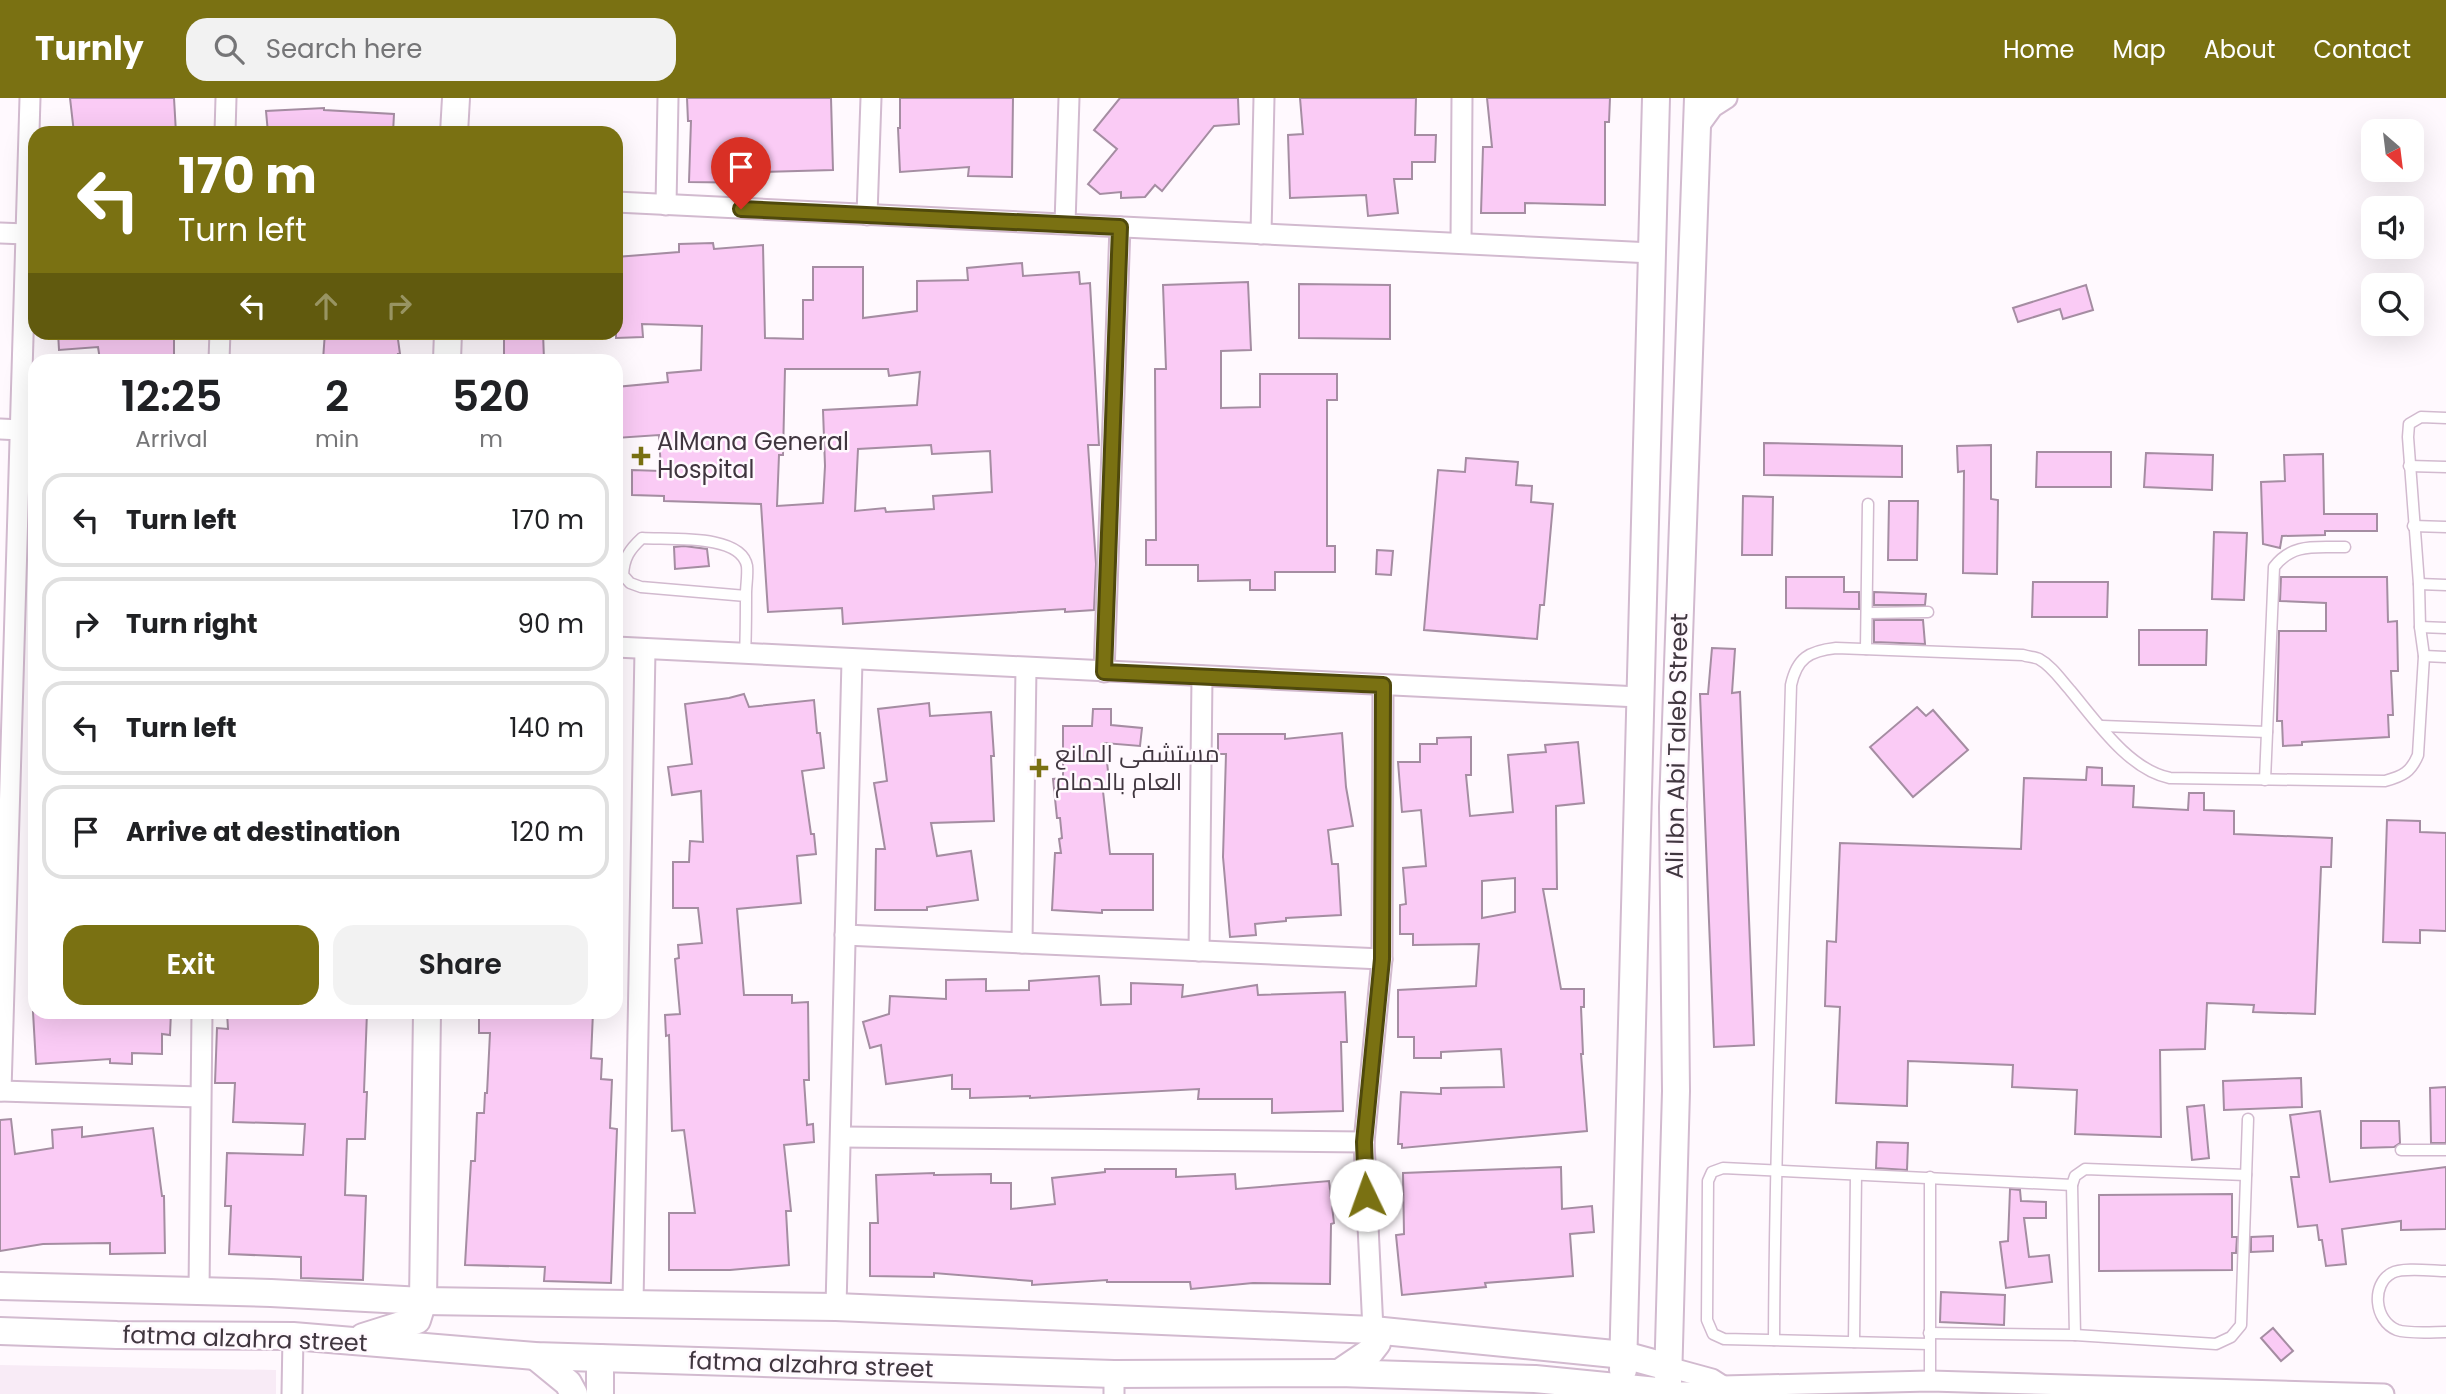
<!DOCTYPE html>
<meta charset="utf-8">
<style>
body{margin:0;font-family:Poppins,Cairo,sans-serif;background:#f2f2f2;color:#202124;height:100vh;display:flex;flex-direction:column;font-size:26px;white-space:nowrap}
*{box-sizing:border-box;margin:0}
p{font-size:23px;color:#757577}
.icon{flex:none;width:38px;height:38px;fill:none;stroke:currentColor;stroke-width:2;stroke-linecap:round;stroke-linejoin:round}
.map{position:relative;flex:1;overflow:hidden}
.drawer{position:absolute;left:28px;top:256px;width:595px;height:665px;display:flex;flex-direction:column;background:#fff;border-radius:21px;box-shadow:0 7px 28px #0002}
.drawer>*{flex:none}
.guide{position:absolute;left:28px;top:28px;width:595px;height:214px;border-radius:21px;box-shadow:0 7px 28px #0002;background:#7a7112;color:#fff;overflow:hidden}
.needle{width:46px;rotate:152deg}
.tools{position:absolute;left:2361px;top:21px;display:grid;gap:14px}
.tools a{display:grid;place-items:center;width:63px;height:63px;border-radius:14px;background:#fff;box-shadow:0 7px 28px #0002;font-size:35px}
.pin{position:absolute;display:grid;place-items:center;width:60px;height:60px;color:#fff;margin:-72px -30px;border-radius:50% 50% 50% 0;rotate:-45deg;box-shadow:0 0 7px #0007}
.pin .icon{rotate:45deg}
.me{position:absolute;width:77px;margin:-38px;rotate:357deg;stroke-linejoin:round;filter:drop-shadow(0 0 5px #0008)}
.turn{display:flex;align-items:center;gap:24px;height:147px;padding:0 35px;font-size:32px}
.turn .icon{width:91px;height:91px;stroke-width:2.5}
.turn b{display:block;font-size:49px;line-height:60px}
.lanes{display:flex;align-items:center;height:66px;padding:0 35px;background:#0003;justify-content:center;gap:35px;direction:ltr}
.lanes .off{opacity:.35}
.eta{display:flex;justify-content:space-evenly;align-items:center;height:119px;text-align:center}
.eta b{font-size:42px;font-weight:600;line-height:49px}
.primary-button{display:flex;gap:14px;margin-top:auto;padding:14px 35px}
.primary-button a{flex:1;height:80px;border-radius:21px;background:#7a7112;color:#fff;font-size:28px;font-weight:600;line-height:80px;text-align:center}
.primary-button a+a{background:#f2f2f2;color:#202124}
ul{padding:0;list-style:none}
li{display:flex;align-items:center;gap:21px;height:94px;margin:0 14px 10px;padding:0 21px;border:4px solid #e0e0e0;border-radius:21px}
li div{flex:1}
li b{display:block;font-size:26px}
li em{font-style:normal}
header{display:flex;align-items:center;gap:42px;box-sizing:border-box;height:98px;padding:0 35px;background:#7a7112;color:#fff}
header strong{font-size:33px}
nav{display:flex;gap:38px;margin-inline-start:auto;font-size:24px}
.search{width:490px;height:63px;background:#f2f2f2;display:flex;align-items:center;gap:18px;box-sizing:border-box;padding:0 24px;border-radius:21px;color:#757577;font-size:26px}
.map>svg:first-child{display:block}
.built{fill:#f8ebf6}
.building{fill:#facbf5;stroke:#a58da2;stroke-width:2;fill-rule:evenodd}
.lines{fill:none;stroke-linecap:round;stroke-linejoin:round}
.lane-casing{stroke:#d2bacf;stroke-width:13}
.street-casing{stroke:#d2bacf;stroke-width:23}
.secondary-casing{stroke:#d2bacf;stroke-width:30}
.lane{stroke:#fff;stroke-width:10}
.street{stroke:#fff;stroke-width:19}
.secondary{stroke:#fff;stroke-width:26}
.route-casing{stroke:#4f490c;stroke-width:18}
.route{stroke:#7a7112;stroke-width:12}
.poi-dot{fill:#7a7112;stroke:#fff9fe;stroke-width:2.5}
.labels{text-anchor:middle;stroke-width:5;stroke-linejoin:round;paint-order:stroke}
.poi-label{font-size:24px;fill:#40363f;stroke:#fff9fe;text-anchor:start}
.street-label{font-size:24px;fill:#40363f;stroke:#fff9fe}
</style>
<header>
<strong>Turnly</strong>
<div class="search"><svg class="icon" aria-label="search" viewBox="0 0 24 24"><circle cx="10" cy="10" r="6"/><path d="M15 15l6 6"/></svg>Search here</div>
<nav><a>Home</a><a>Map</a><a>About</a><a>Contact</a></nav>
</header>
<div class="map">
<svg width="2446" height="1296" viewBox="0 0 2446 1296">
<rect width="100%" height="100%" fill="#fff9fe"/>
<path class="built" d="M0 1267 276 1272V1296H0Z"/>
<g class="building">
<path d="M70 0H174L176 35H74Z"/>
<path d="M687 0H831L833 72 759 74V85L689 84 691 23H688Z"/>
<path d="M900 0H1013L1012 79 968 78 969 69 900 74 898 30H900Z"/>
<path d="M1120 0H1238L1239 26 1214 28 1162 93 1155 87 1145 99 1121 100V94L1100 96 1088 86 1117 51 1094 32Z"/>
<path d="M1300 0H1416L1415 37H1436L1435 64H1412V81H1394L1398 115 1368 118 1366 97 1290 100 1288 37 1303 36Z"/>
<path d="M1487 0H1610L1609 24H1605V107L1525 105V115H1481L1483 49H1492Z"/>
<path d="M324 10V12L394 16 393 35H268L266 13Z"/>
<path d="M713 145 714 151 763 147 765 240 803 241V202H813V169H863V220L917 213V183L968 182 967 170 1022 165 1023 178 1079 174 1080 186 1090 185 1099 347H1088L1096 466 1094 512 1065 514V511L843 526 842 510 768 514 761 406 664 403V398L632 397V372L661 373 659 337 616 340V289L668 284 667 275 701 272 702 228 642 226 643 239 616 240V159L679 154V146ZM785 271H888L889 278 920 274 917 307 823 312 825 368 823 405 777 408 779 357H783ZM931 347 932 356 990 353 992 394 933 398 934 411 886 414 885 410 855 413 858 351Z"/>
<path d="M1248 184 1251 252 1221 253V310L1260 309V276H1337V302H1327V448H1335V474H1275V492H1250V482L1198 483V467H1146V442H1156L1155 271H1166L1163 187Z"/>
<path d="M1299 186 1390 187V241L1299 240Z"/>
<path d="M2086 187 2093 212 2063 221 2060 211 2018 224 2013 210Z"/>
<path d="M58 234H174V262H100L98 249 59 252Z"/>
<path d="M325 234H397L400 256H398L399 262H323Z"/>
<path d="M504 234H543L544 262H504Z"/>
<path d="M1764 345 1902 348V379L1764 377Z"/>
<path d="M1991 347V401L1998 402 1997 476 1963 475 1964 373 1958 374 1957 348Z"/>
<path d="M2037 354H2111V389H2036Z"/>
<path d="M2146 355 2213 357 2212 392 2144 389Z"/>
<path d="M2323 356 2324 416H2377V433H2325V437L2282 438 2280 450 2263 446 2261 384 2285 383 2284 357Z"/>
<path d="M1466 360 1518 364 1516 387 1532 388 1531 404 1553 406 1544 507H1540L1537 541 1424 532 1438 372 1465 374Z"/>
<path d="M1743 398 1773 399 1772 457H1742Z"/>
<path d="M1889 403H1918L1917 462H1888Z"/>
<path d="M2214 434 2247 435 2244 502 2212 501Z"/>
<path d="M684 448 707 451 709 468 675 471 674 449Z"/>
<path d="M1377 452 1393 453 1391 477 1376 476Z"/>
<path d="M1786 479H1844V494H1859V511L1786 510Z"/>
<path d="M2281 479H2387L2388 524 2397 523 2398 573H2391L2393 617H2388L2389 639 2302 644V647L2283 648 2282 623H2277L2279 533H2326V505L2280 503Z"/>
<path d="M2033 484H2108L2107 519H2032Z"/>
<path d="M1874 494 1926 496 1925 507H1874Z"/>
<path d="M1874 522H1923L1925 546 1874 544Z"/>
<path d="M2139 532H2207L2206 567H2139Z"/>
<path d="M1712 550 1735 551 1732 595 1740 594 1754 947 1714 949 1700 596H1708Z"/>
<path d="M744 596 749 609 814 602 817 635H820L824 670 802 673 811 736H814L816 756 797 758 801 805 737 811 744 897H792V905L808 904 809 982H804L807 1027 813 1026 814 1044 784 1047 791 1113H786L789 1167 730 1172H669V1115H695L684 1032 672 1033 669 937 666 938 665 917 680 916 675 861 679 860 678 847 702 845 698 810H673V764H689L690 743 703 744 701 693 672 697 668 669 692 666 685 606 729 600Z"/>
<path d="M929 605 930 618 991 614 994 658H991L994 723 931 725 937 758 971 753 978 802 927 809V812H875L876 751H885L874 685 887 683 878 611Z"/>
<path d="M1917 609 1926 618 1933 612 1968 652 1913 699 1870 649Z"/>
<path d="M1093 611H1111V627L1142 630 1140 648 1105 645 1110 692 1103 693 1110 756H1153V812H1102V815L1052 812 1055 755H1061L1059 741 1062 740 1060 720H1057L1053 681 1063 680V628H1092Z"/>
<path d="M1342 635 1346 689 1353 728 1328 732 1332 766H1338L1341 817 1286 820V823L1255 826 1256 837 1230 839 1223 759 1226 656H1218V636H1285V641Z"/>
<path d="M1471 639V677H1466L1470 718 1513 714 1508 657 1546 654 1545 647 1578 644 1584 705 1556 708 1557 791H1543L1561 891H1584V909H1581L1583 956H1581L1587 1033 1402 1050V1046H1398L1401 994 1441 996V990L1504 989 1501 951 1441 954V960H1414V939H1398V892L1476 888 1479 846 1413 847V836H1400V807L1406 806 1403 770 1426 768 1421 712 1402 714 1398 664H1420V646H1437V640ZM1515 780V814L1482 820V783Z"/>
<path d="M2087 669 2102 670V687L2134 688 2133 709 2188 712 2189 695H2204V712L2234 713V736L2332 740 2331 769H2321L2315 916 2253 914 2254 907 2207 905 2205 951 2160 952 2161 1039 2075 1036 2077 992 2012 989 2013 967 1908 963 1907 1008 1836 1005 1840 909 1825 908 1827 843 1836 844 1840 745 2021 751 2024 680 2086 682Z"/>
<path d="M2387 722 2420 723V734L2446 735V833L2420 832V845L2383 844Z"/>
<path d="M1099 878 1101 907 1131 906V885L1183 887 1182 899 1257 887 1258 897 1345 894 1347 944H1341L1343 1013 1272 1015V1001H1198L1199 991 1030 1000V998L970 1000V991H952V977L886 986 881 947 870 950 863 924 889 916 890 898 946 901V882L986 881V893L1029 892V883Z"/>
<path d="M33 914H171L170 937 162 936V956L132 955V966L110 965V961L36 966Z"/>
<path d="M227 914H367L364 994H367L365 1041H347L345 1097 366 1098 363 1182 301 1180V1159L229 1156 231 1108H225L227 1055 303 1057 305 1026 233 1024 235 985H215L217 930 228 931Z"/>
<path d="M479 914H593L591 960 602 961 601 981 612 982 610 1030 617 1031 611 1185 544 1183 545 1169 465 1167 471 1063H475L477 1015H484L485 995H487L490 935H479Z"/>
<path d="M2301 980 2302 1009 2224 1012 2223 983Z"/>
<path d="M2446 989V1045H2431L2430 990Z"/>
<path d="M2204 1007 2209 1060 2192 1062 2187 1009Z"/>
<path d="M2320 1013 2330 1084 2446 1069V1131L2401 1132V1123L2342 1131 2346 1166 2326 1168 2322 1142H2319L2317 1127 2298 1129 2291 1079H2299L2290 1017Z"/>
<path d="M11 1021 15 1056 53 1050 52 1032 82 1029V1039L153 1030 162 1098H164L165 1155 110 1156V1145L43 1146 0 1153V1022Z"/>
<path d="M2361 1023H2399L2400 1045 2394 1049 2361 1050Z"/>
<path d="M1877 1044 1908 1045 1907 1072 1876 1070Z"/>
<path d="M1561 1069 1562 1111 1592 1108 1594 1134 1570 1136 1573 1178 1485 1185 1486 1189 1402 1197 1396 1137 1404 1136 1403 1075Z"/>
<path d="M1105 1071H1176V1079L1235 1076 1236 1091 1329 1083 1334 1125 1331 1126 1330 1186 1253 1185 1191 1191 1190 1184H1107V1182L1032 1187V1183L934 1175V1179L870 1178V1125H878L876 1077 934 1075V1077L991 1076V1085H1011V1111L1055 1106 1052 1080 1105 1074Z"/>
<path d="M2010 1091 2020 1092 2021 1103 2046 1104V1120H2024L2029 1159 2049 1157 2052 1184 2006 1190 2000 1144 2008 1143Z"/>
<path d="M2232 1096V1139H2237L2236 1155H2232V1172L2099 1173V1097Z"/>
<path d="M2273 1138V1153L2251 1154V1139Z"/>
<path d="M1941 1194 2005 1197 2004 1227 1940 1224Z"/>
<path d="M2273 1230 2293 1253 2281 1263 2261 1240Z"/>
</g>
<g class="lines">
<defs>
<g id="lane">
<path d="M2409 368 2446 369"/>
<path d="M2413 428 2446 429"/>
<path d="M2419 486 2446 487"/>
<path d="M1867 515 1928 514"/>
<path d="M2420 529 2446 530"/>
<path d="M1866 551 1868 406"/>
<path d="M745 557C746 536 746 516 746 496 746 487 748 477 747 468 741 435 667 442 642 440 629 452 624 460 623 477L630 485 641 489 746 498"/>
<path d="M2424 558 2446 559"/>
<path d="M2102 628 2267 634"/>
<path d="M2265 682 2274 469C2293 444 2317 450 2345 449"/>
<path d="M2401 1052H2446"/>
<path d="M2446 1173C2434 1173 2402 1169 2392 1175 2371 1186 2374 1223 2397 1232 2408 1236 2434 1234 2446 1234"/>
<path d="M1929 1235 2075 1237 2216 1246 2231 1239 2241 1227 2248 1021"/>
<path d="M2075 1237 2072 1087 2075 1078 2085 1071 2246 1077"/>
<path d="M1774 1242C1775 1024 1785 806 1791 587 1797 560 1809 553 1836 550L2023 557C2028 559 2035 559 2039 561 2052 568 2061 582 2070 592 2096 623 2129 672 2170 680L2385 683C2403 678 2411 674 2418 657L2424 558 2420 529 2419 486 2408 339 2409 326 2421 319 2446 320"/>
<path d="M1854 1244 1856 1077"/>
<path d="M1929 1246 1724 1241 1713 1236 1707 1222 1708 1083 1712 1074 1723 1070 2072 1087"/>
<path d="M1930 1283V1079"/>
</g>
<g id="street">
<path d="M1697 31 1713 9 1727 0"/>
<path d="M225 35 226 0"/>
<path d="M616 104 1652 155"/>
<path d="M666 107 668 0"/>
<path d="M867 117 871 0"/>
<path d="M1065 126 1069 0"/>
<path d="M0 135 26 136"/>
<path d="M1261 136 1264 0"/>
<path d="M1461 145 1462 0"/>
<path d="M219 262 220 234"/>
<path d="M0 331 21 332"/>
<path d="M616 549 1639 599"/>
<path d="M1104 574 1120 129"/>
<path d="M845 837 1382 861"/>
<path d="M1022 845 1026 570"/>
<path d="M1199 853 1202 578"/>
<path d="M0 993 200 999"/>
<path d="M1 993 30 0"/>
<path d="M841 1039 1364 1044"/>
<path d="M199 1193 202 914"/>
<path d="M633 1205 645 552"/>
<path d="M836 1209 852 562"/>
<path d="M1373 1232 1364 1044 1382 861 1383 587"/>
<path d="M1668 1269 1712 1281 1723 1288"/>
<path d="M1667 1294H1709L1723 1288 1930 1283 2384 1296"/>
<path d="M292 1296 293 1238"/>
<path d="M1114 1296V1276"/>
</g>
<g id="secondary">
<path d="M454 35 456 0"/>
<path d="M447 262 448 234"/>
<path d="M0 1188 271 1195 423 1203 836 1209 1373 1232 1624 1257 1668 1269"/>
<path d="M0 1233 117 1237 293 1238 535 1258 600 1260 1114 1276 1339 1275 1535 1281 1667 1294"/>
<path d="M363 1239 417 1222 423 1203 427 914"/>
<path d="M535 1258 568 1285 574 1296"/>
<path d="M1623 1272 1656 0"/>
<path d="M1339 1275 1370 1254 1377 1245 1373 1232"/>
<path d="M1668 1284 1676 993 1673 709 1698 0"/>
<path d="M600 1296V1260"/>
</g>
</defs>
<use href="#lane" class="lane-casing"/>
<use href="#street" class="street-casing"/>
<use href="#secondary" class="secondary-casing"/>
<use href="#lane" class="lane"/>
<use href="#street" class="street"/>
<use href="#secondary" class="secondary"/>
</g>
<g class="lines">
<defs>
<path id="route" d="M741 111 1120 129 1104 574 1383 587 1382 861 1364 1044 1366 1097"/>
</defs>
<use href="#route" class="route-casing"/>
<use href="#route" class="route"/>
</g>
<g class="poi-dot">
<path d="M637.5 347.5h7v7h7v7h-7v7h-7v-7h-7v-7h7z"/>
<path d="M1035.5 659.5h7v7h7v7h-7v7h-7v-7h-7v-7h7z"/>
</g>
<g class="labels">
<g class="poi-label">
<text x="657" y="352">AlMana General<tspan x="657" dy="28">Hospital</tspan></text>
<text x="1055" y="664">مستشفى المانع<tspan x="1055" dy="28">العام بالدمام</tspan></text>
</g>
<g class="street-label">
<text transform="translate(1677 648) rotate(-89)" y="8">Ali Ibn Abi Taleb Street</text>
<text transform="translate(245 1241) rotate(2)" y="8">fatma alzahra street</text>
<text transform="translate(811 1267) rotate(2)" y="8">fatma alzahra street</text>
</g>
</g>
</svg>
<div class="tools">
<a><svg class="needle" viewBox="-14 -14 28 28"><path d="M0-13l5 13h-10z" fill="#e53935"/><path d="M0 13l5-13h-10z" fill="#757577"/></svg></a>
<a><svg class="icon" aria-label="sound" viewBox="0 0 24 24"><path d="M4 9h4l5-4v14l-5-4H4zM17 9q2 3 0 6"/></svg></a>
<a><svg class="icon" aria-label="search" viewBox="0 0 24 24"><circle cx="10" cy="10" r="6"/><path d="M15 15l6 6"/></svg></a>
</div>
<div class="pin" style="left:741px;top:111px;background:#d93025"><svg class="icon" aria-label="arrive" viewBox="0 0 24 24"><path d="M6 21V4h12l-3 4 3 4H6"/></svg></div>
<svg class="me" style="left:1366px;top:1097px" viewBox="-20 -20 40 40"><circle r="19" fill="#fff"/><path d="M0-13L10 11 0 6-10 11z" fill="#7a7112"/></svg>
<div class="guide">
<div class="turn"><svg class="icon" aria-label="left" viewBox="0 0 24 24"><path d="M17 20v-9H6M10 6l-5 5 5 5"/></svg><div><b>170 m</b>Turn left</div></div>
<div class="lanes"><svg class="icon" aria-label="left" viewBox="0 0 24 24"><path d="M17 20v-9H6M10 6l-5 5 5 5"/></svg><svg class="icon off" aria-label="ahead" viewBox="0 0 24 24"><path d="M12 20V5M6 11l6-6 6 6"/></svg><svg class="icon off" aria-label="right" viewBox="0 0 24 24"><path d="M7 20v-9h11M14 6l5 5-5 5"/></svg></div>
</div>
<section class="drawer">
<div class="eta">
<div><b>12:25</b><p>Arrival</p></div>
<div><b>2</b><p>min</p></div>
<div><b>520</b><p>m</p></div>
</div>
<ul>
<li><svg class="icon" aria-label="left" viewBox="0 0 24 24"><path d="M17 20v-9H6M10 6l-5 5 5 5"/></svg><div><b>Turn left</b></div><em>170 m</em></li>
<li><svg class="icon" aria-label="right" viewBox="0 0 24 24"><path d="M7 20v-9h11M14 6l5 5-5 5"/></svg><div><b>Turn right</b></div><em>90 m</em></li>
<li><svg class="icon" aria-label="left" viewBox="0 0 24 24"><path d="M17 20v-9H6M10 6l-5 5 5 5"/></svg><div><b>Turn left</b></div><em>140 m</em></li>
<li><svg class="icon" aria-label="arrive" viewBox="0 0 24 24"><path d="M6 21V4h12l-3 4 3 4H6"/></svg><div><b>Arrive at destination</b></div><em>120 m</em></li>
</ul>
<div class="primary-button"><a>Exit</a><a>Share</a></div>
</section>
</div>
